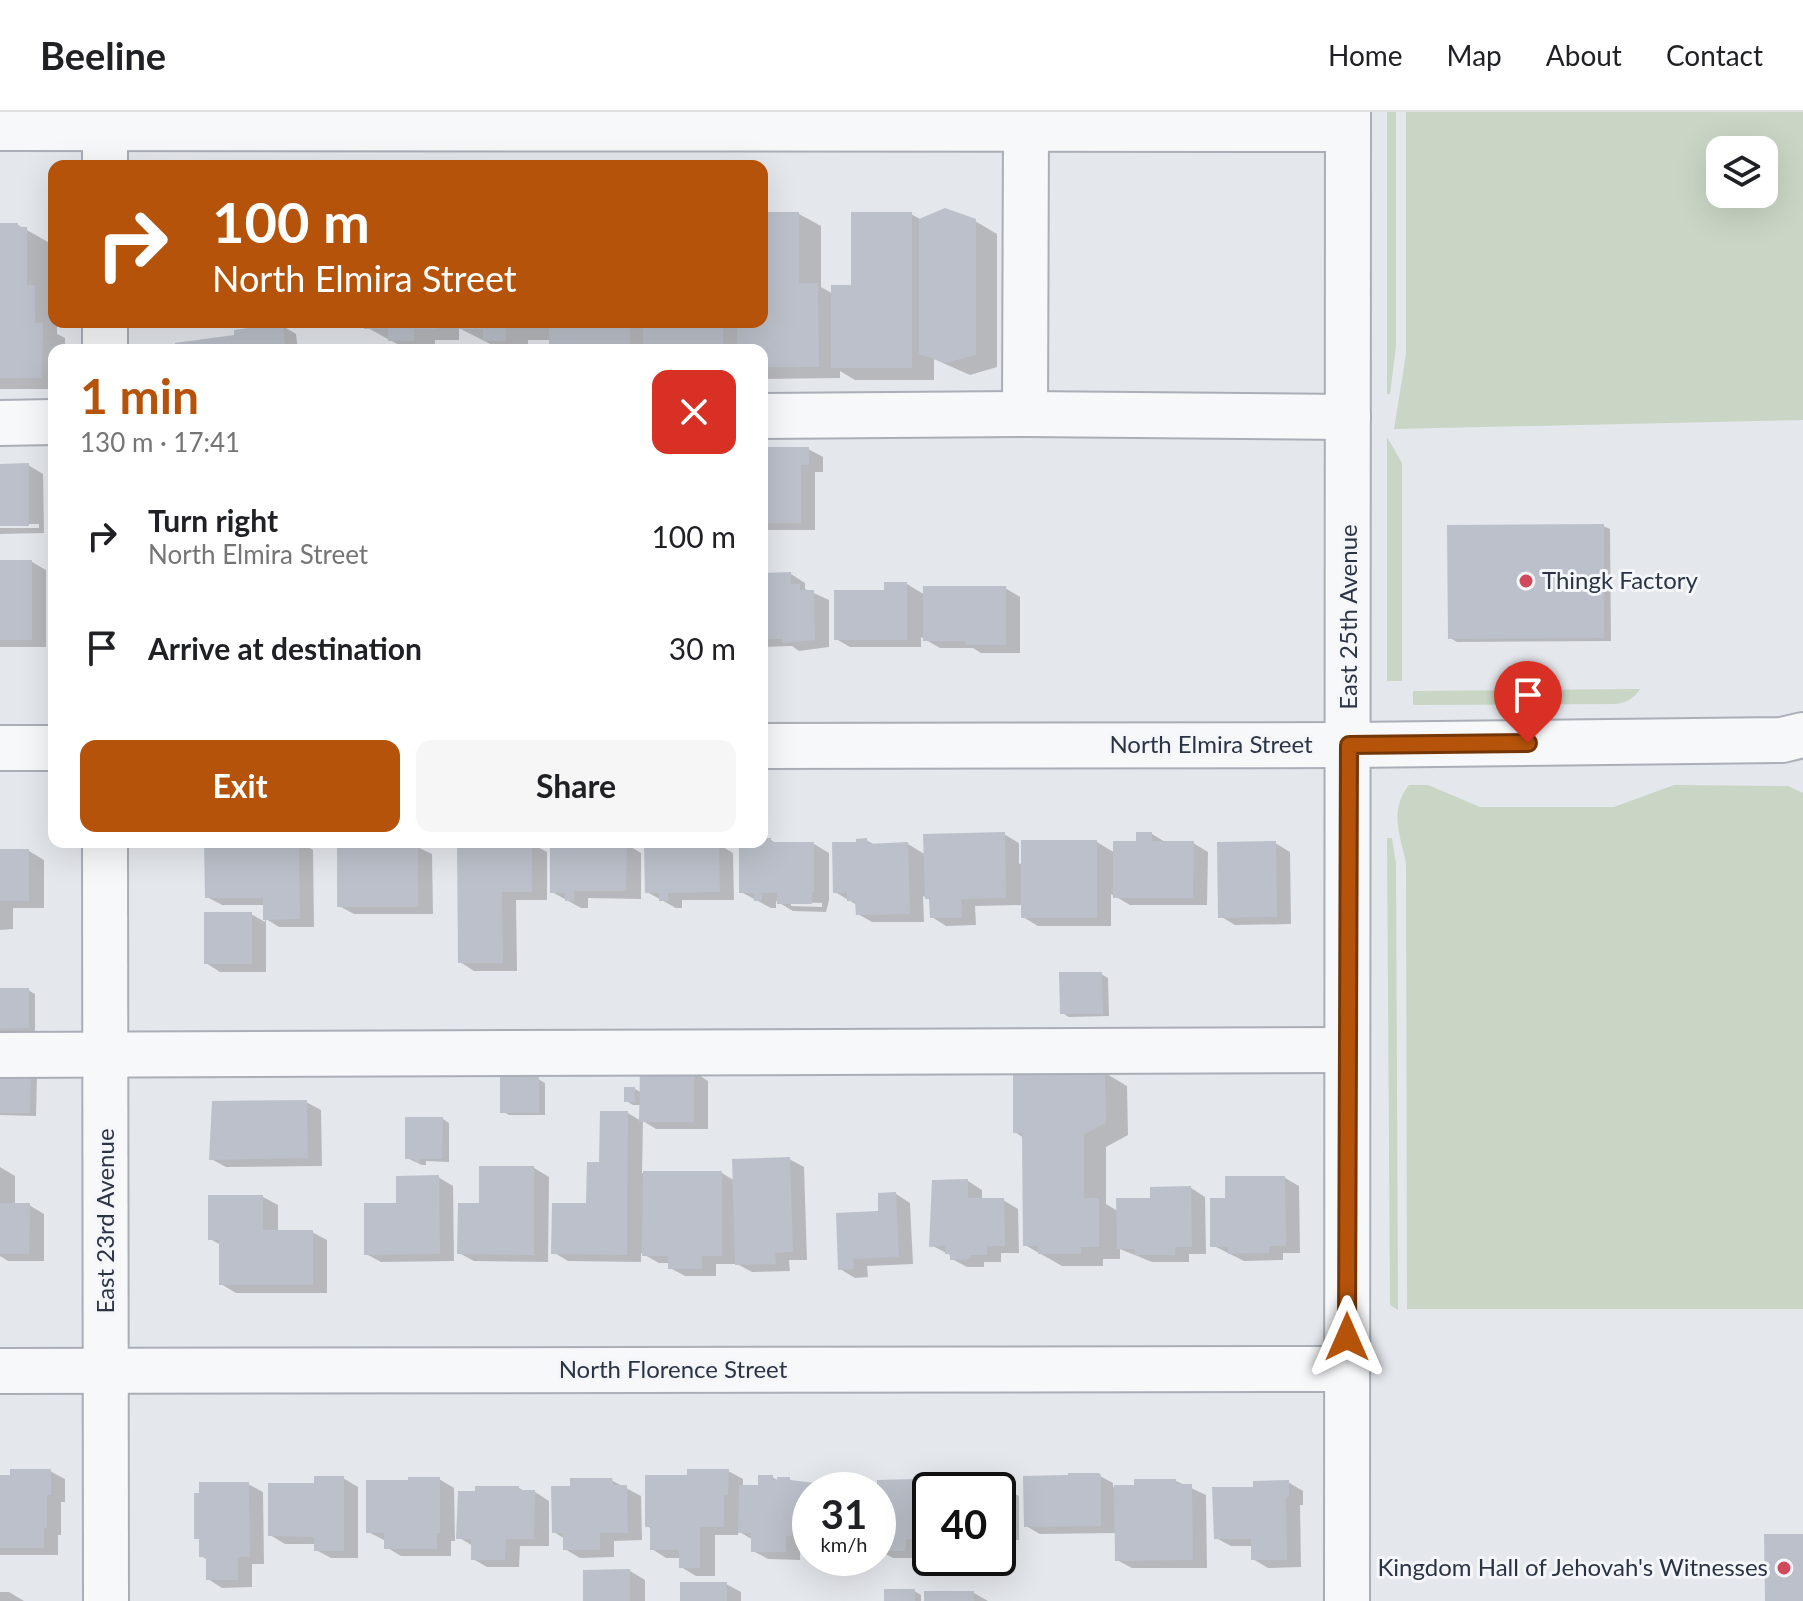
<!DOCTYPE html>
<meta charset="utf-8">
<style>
body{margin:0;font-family:Lato,sans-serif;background:#f6f6f6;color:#202124;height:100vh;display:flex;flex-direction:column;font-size:30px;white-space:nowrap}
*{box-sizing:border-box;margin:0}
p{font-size:26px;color:#757577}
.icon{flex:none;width:44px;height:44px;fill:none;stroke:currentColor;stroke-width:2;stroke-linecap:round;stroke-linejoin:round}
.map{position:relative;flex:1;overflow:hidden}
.sheet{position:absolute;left:48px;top:232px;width:720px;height:504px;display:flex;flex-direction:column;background:#fff;border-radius:16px;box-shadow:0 8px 32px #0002}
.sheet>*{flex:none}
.guide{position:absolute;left:48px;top:48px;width:720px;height:168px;border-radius:16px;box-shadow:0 8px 32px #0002;background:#b45309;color:#fff;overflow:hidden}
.buttons{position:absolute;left:1706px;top:24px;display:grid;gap:16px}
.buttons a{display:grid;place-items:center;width:72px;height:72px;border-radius:16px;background:#fff;box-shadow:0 8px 32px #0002;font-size:40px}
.speed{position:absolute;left:792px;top:1360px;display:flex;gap:16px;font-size:40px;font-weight:700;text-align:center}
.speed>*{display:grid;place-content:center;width:104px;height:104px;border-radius:50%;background:#fff;box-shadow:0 8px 32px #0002;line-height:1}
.speed small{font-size:20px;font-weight:400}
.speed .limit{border:4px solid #111;border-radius:12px;background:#fff;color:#111}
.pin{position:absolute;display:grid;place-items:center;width:68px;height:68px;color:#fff;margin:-82px -34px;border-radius:50% 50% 50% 0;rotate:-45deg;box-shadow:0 0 8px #0007}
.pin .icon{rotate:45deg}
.me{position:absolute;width:88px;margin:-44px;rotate:0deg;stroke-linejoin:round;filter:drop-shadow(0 0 6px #0008)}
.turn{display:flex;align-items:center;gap:28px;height:168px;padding:0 32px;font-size:36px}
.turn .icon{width:104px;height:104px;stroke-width:2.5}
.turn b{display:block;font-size:56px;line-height:68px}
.round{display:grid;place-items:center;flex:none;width:84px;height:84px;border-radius:16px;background:#f6f6f6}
.head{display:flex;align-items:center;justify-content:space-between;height:136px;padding:0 32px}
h1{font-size:48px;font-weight:700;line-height:60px;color:#b45309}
.button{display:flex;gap:16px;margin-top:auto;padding:16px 32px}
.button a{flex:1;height:92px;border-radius:16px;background:#b45309;color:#fff;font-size:32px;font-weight:700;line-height:92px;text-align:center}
.button a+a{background:#f6f6f6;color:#202124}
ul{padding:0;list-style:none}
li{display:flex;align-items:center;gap:24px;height:112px;padding:0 32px}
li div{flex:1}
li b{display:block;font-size:30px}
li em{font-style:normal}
header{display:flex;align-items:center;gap:48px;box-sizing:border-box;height:112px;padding:0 40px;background:#fff;border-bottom:2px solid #e0e0e0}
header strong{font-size:38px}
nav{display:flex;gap:44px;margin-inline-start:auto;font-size:28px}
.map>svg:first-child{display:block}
.green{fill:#c9d6c5;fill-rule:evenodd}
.shadow{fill:#0003;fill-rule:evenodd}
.building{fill:#bbc0ca}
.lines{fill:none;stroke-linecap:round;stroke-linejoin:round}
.minor-casing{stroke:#a9aeb7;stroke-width:48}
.minor{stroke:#f7f8fa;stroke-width:44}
.route-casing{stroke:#753606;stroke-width:20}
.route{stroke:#b45309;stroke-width:14}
.poi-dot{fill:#d1495b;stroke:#f4f6f9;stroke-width:3}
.labels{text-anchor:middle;stroke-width:6;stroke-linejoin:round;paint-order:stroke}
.poi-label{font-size:24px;fill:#2b3445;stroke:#f4f6f9;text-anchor:start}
.street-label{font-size:24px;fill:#2b3445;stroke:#f4f6f9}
</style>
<header>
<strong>Beeline</strong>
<nav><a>Home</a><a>Map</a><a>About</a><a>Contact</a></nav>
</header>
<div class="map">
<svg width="1803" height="1489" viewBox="0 0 1803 1489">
<rect width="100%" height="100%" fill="#e4e7ec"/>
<g class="green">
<path d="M1387 0H1396V234L1390 282H1387Z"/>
<path d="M1406 0H1803V308L1394 317 1406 242ZM1720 38H1764V82H1720Z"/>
<path d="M1387 325 1402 351V569H1387Z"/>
<path d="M1640 577C1634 587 1627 590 1616 592L1413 593V579Z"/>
<path d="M1409 673H1428L1480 695H1614L1674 673 1788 674 1803 681V1197H1407L1406 751C1400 723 1389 698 1409 673Z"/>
<path d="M1387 726H1392L1396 752 1398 1198 1390 1193Z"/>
</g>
<g class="shadow">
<path d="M762 102H799L821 114V175L833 182 853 175 911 102 922 108 975 109 997 122V255L970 263 934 247V268H855L840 259V266L762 267V238H551V228H528V238H502L459 216V228H435V238H408L366 215V210H762Z"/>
<path d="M0 113H18L48 130V183L54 186V210H57V222L65 226V238H54V277H0Z"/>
<path d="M281 213 296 222 298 238H178Z"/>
<path d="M762 337H808L823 345V360H815V418H762Z"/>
<path d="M28 353 43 362 44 421 0 422V416H39V412H0V354Z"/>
<path d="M1603 414 1610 417 1611 529 1457 530 1450 526Z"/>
<path d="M0 450H32L46 458V535H0Z"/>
<path d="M791 462 805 471V477L829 488V535L799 539 792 534 762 535V463Z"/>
<path d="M907 472 925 483 1005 476 1020 485V541H981L973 536H940L921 525V535H850L836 527 886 480Z"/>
<path d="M1004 722 1019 731V752L1097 730 1115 741 1138 731 1152 722 1167 731H1193L1208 740 1207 793H1130L1111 782V814H1038L1023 805V793L975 794 976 813 946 814 932 805 931 788 923 784 924 810H872L858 802 857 793 835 780 859 732 866 728 875 733 908 732 926 743Z"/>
<path d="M771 728 777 732H814L829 741V788L826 800 793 799 776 789V796H771L741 780 763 732ZM791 790 822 791V795L791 794Z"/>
<path d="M206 730H300L313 738 314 815H279L266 807V860H220L206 851 251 802 265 810V793H222L207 785Z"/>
<path d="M361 730H407L432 742 433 802H354L339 794Z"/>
<path d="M489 730 532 732 547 740V788H516L517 859H474L460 850Z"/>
<path d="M576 730 626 732 641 741V787L588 786V796H581L552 780Z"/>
<path d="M667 730 718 732 733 741 734 788H682V796H676L647 780Z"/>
<path d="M1275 731 1290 740 1291 812 1235 813 1220 804Z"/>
<path d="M0 739H29L44 748V796H13V817L0 818Z"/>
<path d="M1101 862 1108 866 1109 904 1069 905 1062 901Z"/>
<path d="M0 878H28L35 882V919L0 920Z"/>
<path d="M0 960 37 965 36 1004 0 1003Z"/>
<path d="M694 960 708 969V1017H656L643 1009 642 1061H722L735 1069 789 1047 804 1055 807 1148H789L790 1159 752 1160 737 1152H716V1164H685L670 1156V1151H659L641 1141V1150L568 1149 553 1140 588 1093 601 1052 628 1001 641 1009 642 993H633L626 989 635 977 642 981Z"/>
<path d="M1105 961 1127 974 1128 1023 1106 1035V1092L1119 1100 1191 1076 1205 1085 1206 1142H1189V1150H1152L1120 1137V1147H1103V1154H1062L1025 1133 1024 1026 1015 1020Z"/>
<path d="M538 967 545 971V1003H509L502 999Z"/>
<path d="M306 990 321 998 322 1054 226 1055 211 1047Z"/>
<path d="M443 1007 449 1011V1050L426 1049V1053H422L407 1046Z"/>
<path d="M0 1055 15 1064V1093H29L44 1102V1149H8L0 1144Z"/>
<path d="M534 1056 549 1065 548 1150 474 1149 459 1141 481 1093Z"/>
<path d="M438 1065 453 1074 454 1149 381 1150 366 1142 398 1093Z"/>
<path d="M1285 1066 1299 1074 1300 1141H1283V1148L1244 1149 1212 1133 1228 1088Z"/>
<path d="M968 1069 982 1078V1088H1003L1018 1097 1019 1141H1001V1150H984V1155H967L952 1147V1144L931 1133V1089Z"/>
<path d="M896 1082 910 1091 913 1152 867 1154 868 1165 855 1166 840 1157Z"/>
<path d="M263 1085 278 1093V1120H312L327 1128V1181H236L221 1172V1133L210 1127Z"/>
<path d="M50 1359 65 1367V1390H61V1423H58V1443H0V1365Z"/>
<path d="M728 1359 743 1367V1375H760L772 1365 779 1369 789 1367 797 1371 814 1373 823 1378H810V1429L807 1432H800V1448L768 1447 753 1439V1428L738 1419V1423H715V1464H696L681 1455V1446H666L652 1437V1417L647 1414 689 1365Z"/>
<path d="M1098 1363 1113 1371V1375H1136L1176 1369 1206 1383 1207 1456H1132L1117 1448V1421L1040 1422 1026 1414Z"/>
<path d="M343 1366 358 1375V1446H331L316 1438V1432H285L270 1423 316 1373Z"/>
<path d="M439 1367 454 1376 455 1429H451V1444H401L386 1435V1429L368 1420Z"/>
<path d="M611 1368 641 1384 642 1428 614 1429V1445L580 1446 565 1437V1427L554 1420 572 1376Z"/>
<path d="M915 1369 926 1376H947L989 1369 1004 1376 1019 1384V1428H998V1378H930V1409V1405L926 1406 927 1434 920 1435V1446H893L878 1438V1378H836L879 1377Z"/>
<path d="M1288 1370 1303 1379V1393H1300L1301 1455 1268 1456 1253 1447V1434H1231L1216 1426 1255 1377Z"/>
<path d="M248 1372 263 1380 264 1452H252V1475L222 1476 208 1467V1448L201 1444V1428L196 1425Z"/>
<path d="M519 1376 526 1380H535L549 1389V1434H520L519 1455H487L473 1447V1434L458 1425Z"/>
<path d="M937 1446H989V1451H946Z"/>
<path d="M630 1459 645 1468V1489H585Z"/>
<path d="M726 1472 741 1480V1489H682Z"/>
<path d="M914 1479 921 1483V1489H886Z"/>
<path d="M0 1480H9L24 1489H0Z"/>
<path d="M974 1481 988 1489H926Z"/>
</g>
<g class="building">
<path d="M945 96 976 107V243L946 251 919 242V107Z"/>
<path d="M762 100H799V171H818L819 255H762V238H737V210H762Z"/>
<path d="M851 100H912V256H831V173H851Z"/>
<path d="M0 111H18V115H27V173H35V211H43L42 266H0Z"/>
<path d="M364 210H438V217H414V229H388V216L364 217Z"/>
<path d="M457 210H530V216H506V229H483V217H458Z"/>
<rect x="549" y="210" width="81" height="28"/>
<rect x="643" y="210" width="80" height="28"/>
<path d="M282 211 286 238H176L175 231 234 223V218Z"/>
<path d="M762 335H809V353H801V411H762Z"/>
<path d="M29 351V414H0V352Z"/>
<path d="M1604 412V526L1448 527 1447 413Z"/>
<rect x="0" y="448" width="32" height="80"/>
<path d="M791 460V472H800V478H814L815 528 782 531V527H762V461Z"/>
<path d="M884 470H907V528H834V478H884Z"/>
<path d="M923 474H1006V533H965V529H923Z"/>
<path d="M1005 720 1006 786 961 787 962 806H930L929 787H925L923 722Z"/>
<path d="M1136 720H1152V729H1194L1193 786H1113V729H1136Z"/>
<path d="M762 726H771V730H814V780H812V792H777V781H762V789H754V781H739V730H761Z"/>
<path d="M867 726V732L908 730 910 802 856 803 855 789H847V781H833L832 730H856V727Z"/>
<rect x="1021" y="728" width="76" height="78"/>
<path d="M1276 729 1277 805 1218 806 1217 730Z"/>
<path d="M204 730H299L300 807 263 808V786H205Z"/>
<path d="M396 730 418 731V795H337V731Z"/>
<path d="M457 730H532V780H502L503 851H458Z"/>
<path d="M627 730 626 779H574V789H565V781H550V731Z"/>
<path d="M644 730H719L720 780 668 781V789H659V781H645Z"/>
<rect x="0" y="737" width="29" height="52"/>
<rect x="204" y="800" width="48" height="52"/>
<path d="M1059 860H1102L1103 902H1060Z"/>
<path d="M0 876H29V916L0 917Z"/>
<path d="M1013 956 1105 959 1106 1011 1084 1022V1086H1099V1135H1081V1142H1038V1134H1023L1022 1021H1013Z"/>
<path d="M0 958 31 959 30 1001H0Z"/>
<path d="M640 958H694V1010H639Z"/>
<rect x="500" y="965" width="39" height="36"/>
<rect x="624" y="975" width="11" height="15"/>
<path d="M307 988 308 1046 209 1048 212 989Z"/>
<path d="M600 999H628L627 1143 551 1142 552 1091H586L587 1050H599Z"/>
<path d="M405 1005H443L442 1047H420V1050H414V1047H405Z"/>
<path d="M790 1045 793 1140 775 1141 776 1152 735 1153 732 1047Z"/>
<path d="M479 1054H534V1143L457 1142 458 1091H479Z"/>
<path d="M643 1059H722V1144H702V1157H668V1144H642Z"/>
<path d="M439 1063 440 1142 364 1143V1091H396V1064Z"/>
<path d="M1225 1064H1285L1286 1134H1269V1141L1228 1142V1135H1210V1086H1225Z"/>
<path d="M968 1067V1086H1004L1005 1134H987V1143H970V1147L950 1148V1142H945V1134L929 1135 932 1068Z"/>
<path d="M1191 1074 1192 1135H1175V1143H1135V1137H1117L1116 1086H1150V1075Z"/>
<path d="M896 1080 899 1145 853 1147 854 1157 838 1158 836 1101 878 1099V1081Z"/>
<path d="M208 1083H263V1118H313V1173H219V1128H208Z"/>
<path d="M0 1091H30L29 1142H0Z"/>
<path d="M10 1357H51V1383H47V1416H44V1436H0V1363H10Z"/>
<path d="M687 1357H729L728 1383H724V1415H700V1456H679V1438H650V1415H645V1363H687Z"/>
<path d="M1068 1361H1099L1101 1363V1414L1024 1415 1023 1364 1068 1363Z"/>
<path d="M758 1363H773V1368H777V1365H790V1368L815 1371V1378H810V1421H793L792 1424H786V1440H751V1421H738L739 1373H758Z"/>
<path d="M314 1364H344V1439H314V1425L268 1424V1371H314Z"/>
<path d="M408 1365H440V1421H437V1437H384V1421H366V1368H408Z"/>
<path d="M570 1366H612L613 1373H627L628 1421H600V1438H563V1421H552L551 1374H570Z"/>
<path d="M916 1367 917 1395H912L913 1427H906V1439H878V1378H863V1375H877V1368Z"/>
<path d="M989 1367V1374H1005V1420H998V1378H930V1421H927L926 1374H945V1368Z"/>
<path d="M1134 1367H1176V1372H1192L1193 1448 1115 1449 1114 1373H1134Z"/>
<path d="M1289 1368V1385H1286L1287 1448H1251V1427H1214L1212 1375H1253V1369Z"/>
<path d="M199 1370H249L250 1445H238V1468H206V1445H199V1427H194V1381H199Z"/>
<path d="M475 1374H519V1378H535L534 1427H506L505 1448H471V1427H456L458 1379H475Z"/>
<path d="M1764 1422H1803V1489H1765Z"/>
<path d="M630 1457V1489H583V1458Z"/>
<rect x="680" y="1470" width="47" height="19"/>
<rect x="884" y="1477" width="31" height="12"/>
<rect x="924" y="1479" width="50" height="10"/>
</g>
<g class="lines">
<defs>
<g id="minor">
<path d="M105 0V54"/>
<path d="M0 16 1348 17"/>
<path d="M105 210V238"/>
<path d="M1025 302 1026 17"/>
<path d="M762 304 1025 302 1348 305"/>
<path d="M0 311 54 310"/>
<path d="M762 634 1349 633 1782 628 1803 623"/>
<path d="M0 636H54"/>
<path d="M105 730 106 1489"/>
<path d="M0 943 1346 938"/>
<path d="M0 1259 1347 1257"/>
<path d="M1347 1489 1348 0"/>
</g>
</defs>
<use href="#minor" class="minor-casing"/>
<use href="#minor" class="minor"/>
</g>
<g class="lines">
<defs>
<path id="route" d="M1347 1225 1349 633 1528 631"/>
</defs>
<use href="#route" class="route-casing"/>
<use href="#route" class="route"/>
</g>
<g class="poi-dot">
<circle cx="1526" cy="469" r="8"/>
<circle cx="1784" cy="1456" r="8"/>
</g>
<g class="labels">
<g class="poi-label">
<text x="1542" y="477">Thingk Factory</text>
<text x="1768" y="1464" text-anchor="end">Kingdom Hall of Jehovah's Witnesses</text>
</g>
<g class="street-label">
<text transform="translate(1349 505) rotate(-90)" y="8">East 25th Avenue</text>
<text x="1211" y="641">North Elmira Street</text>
<text transform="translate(106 1109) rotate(-90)" y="8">East 23rd Avenue</text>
<text x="673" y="1266">North Florence Street</text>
</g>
</g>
</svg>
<div class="buttons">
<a><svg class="icon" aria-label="layers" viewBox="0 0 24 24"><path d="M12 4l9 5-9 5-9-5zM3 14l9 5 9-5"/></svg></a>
</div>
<div class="speed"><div>31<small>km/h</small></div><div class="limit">40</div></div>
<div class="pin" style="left:1528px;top:631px;background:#d93025"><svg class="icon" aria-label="arrive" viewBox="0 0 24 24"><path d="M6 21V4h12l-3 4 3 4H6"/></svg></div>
<svg class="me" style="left:1347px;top:1225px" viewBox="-20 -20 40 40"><path d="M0-17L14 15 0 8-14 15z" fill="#b45309" stroke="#fff" stroke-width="4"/></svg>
<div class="guide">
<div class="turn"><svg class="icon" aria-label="right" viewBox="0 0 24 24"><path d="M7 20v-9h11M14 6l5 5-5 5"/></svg><div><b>100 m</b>North Elmira Street</div></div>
</div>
<section class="sheet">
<div class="head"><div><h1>1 min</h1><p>130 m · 17:41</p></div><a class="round" style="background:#d93025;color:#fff"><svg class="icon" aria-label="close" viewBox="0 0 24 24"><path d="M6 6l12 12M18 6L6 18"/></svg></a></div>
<ul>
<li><svg class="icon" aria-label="right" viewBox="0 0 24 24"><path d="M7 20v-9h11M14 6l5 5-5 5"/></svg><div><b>Turn right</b><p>North Elmira Street</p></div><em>100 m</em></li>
<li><svg class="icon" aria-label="arrive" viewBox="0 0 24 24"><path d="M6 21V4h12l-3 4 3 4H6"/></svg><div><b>Arrive at destination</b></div><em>30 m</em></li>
</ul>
<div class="button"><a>Exit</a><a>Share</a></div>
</section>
</div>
